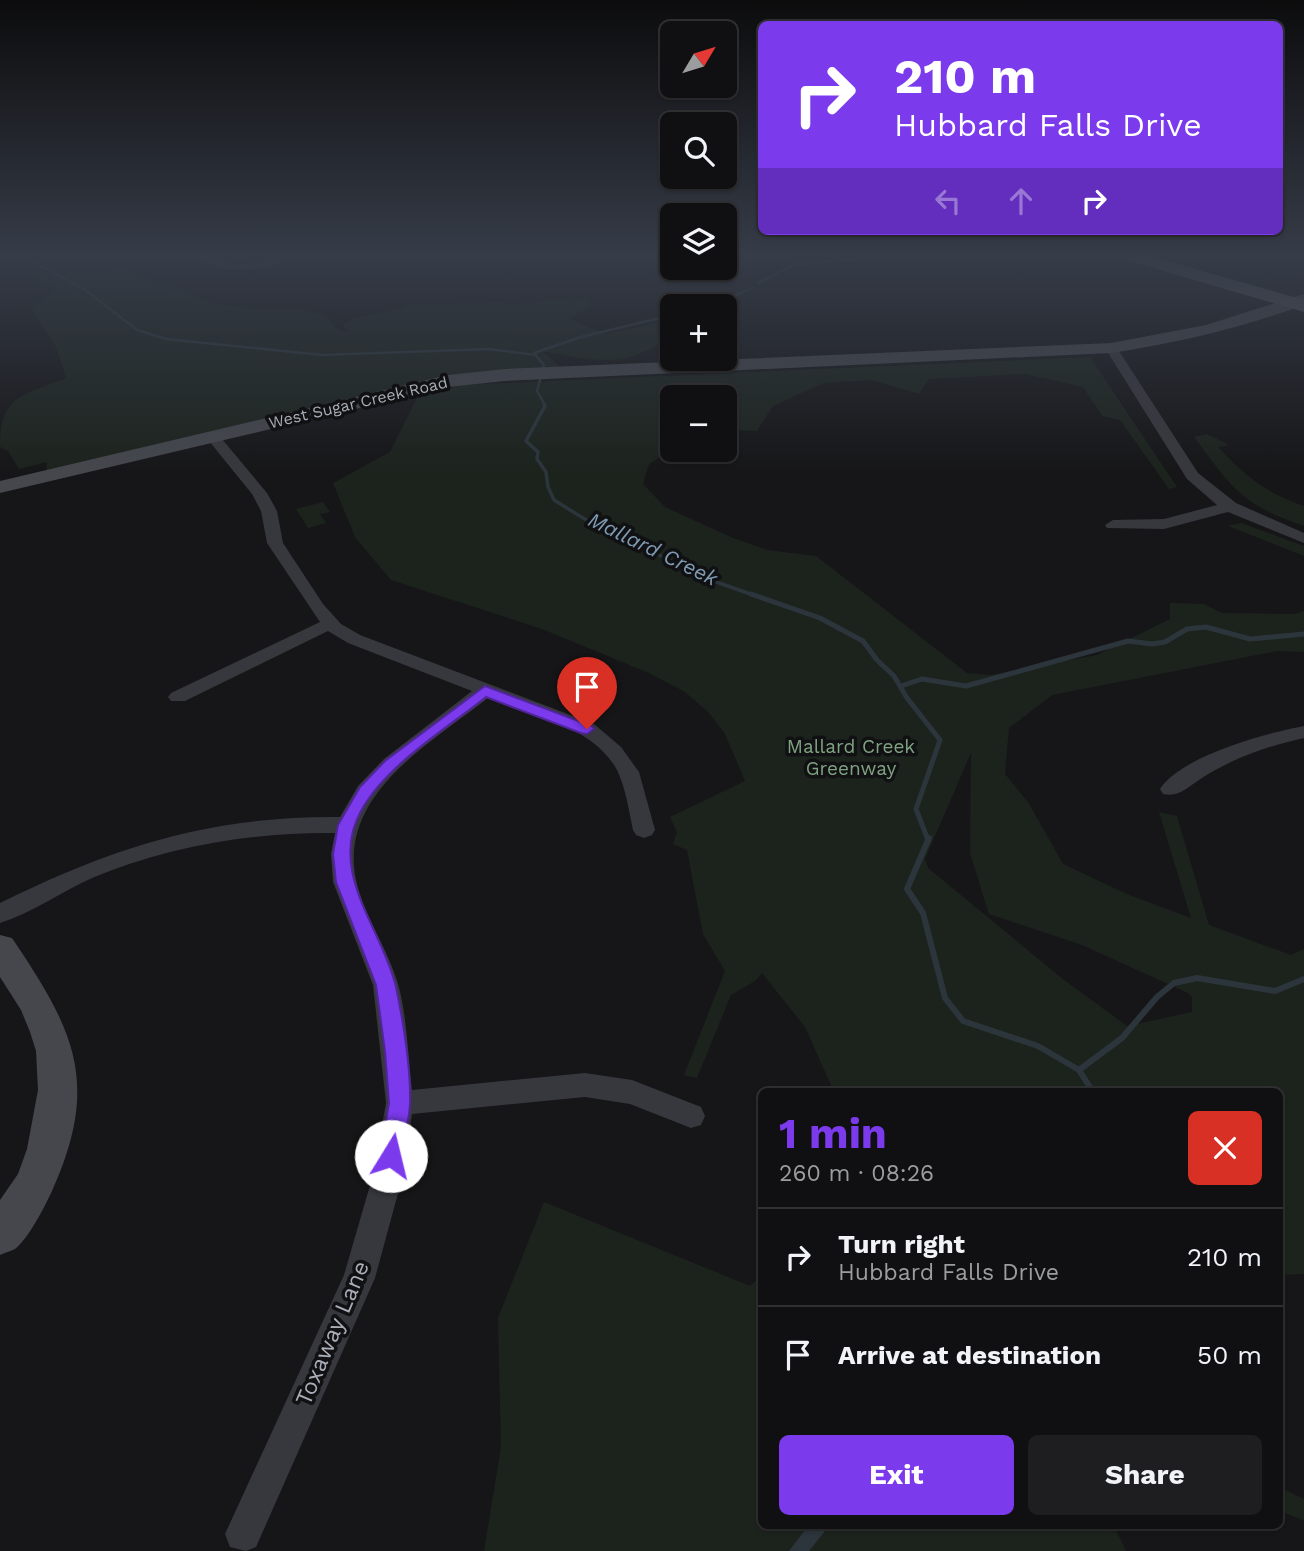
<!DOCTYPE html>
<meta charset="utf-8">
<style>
body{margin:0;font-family:"Work Sans",sans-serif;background:#1e1e20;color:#f1f3f6;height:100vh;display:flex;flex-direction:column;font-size:26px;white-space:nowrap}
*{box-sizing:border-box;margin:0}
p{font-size:23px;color:#9c9d9f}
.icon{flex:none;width:38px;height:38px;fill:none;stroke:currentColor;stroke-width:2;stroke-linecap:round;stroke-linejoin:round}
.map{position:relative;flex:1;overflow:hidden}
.sheet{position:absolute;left:758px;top:1088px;width:525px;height:441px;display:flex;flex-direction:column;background:#101012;border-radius:10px;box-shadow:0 2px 5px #0004,0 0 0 2px #303032}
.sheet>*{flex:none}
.hud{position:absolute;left:758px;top:21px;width:525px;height:214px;border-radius:10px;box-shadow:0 2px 5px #0004,0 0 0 2px #303032;background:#7c3aed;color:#fff;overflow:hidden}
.needle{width:46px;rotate:52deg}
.tools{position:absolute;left:660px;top:21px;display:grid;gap:14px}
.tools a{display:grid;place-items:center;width:77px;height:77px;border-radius:10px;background:#101012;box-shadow:0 2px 5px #0004,0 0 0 2px #303032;font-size:35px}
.pin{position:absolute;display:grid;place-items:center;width:60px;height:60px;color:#fff;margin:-72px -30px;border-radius:50% 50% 50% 0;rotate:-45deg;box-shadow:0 0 7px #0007}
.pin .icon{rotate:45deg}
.me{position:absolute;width:77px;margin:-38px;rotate:9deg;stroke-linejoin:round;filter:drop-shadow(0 0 5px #0008)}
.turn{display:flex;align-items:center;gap:24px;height:147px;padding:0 21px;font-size:32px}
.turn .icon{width:91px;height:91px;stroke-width:2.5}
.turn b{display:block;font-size:49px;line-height:60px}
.lanes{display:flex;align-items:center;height:66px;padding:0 21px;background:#0003;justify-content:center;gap:35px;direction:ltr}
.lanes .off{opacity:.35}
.round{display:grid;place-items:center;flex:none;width:74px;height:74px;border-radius:10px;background:#1e1e20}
.summary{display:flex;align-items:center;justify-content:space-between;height:119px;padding:0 21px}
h1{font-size:42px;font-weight:700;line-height:52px;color:#7c3aed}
.cta{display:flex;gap:14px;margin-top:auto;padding:14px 21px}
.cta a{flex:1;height:80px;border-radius:10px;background:#7c3aed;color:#fff;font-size:28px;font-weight:700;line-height:80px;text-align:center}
.cta a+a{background:#1e1e20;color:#f1f3f6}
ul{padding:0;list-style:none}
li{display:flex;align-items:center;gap:21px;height:98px;padding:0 21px;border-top:2px solid #303032}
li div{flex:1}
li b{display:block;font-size:26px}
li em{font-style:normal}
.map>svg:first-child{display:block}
.green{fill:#1c231d;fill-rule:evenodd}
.water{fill:#2c353c}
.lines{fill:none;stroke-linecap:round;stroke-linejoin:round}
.stream-far3{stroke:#2c353c;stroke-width:2.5}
.stream-far2{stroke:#2c353c;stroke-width:3.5}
.stream-far1{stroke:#2c353c;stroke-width:5}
.stream{stroke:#2c353c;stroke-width:6}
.street{fill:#37383d;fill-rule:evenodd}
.secondary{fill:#45474d;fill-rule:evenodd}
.primary{fill:#53555c;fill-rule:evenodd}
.route{fill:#7c3aed;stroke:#51269a;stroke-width:2}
.labels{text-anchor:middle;stroke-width:7;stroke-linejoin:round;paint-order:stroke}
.far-street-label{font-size:16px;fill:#a8adb8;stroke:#111113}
.park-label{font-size:19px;fill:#7fa381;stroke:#111113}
.water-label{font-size:21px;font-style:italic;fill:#7f9bb3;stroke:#111113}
.near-street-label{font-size:23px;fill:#a8adb8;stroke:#111113}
</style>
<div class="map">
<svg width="1304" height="1551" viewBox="0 0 1304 1551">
<rect width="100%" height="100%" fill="#161618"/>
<g class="green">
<path d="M6 256H89L212 303 257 310 296 309 326 315 336 328 349 333 343 325 354 318 401 309 408 305 500 302 507 305 576 298 589 300 590 306 569 319 606 334 672 319V335C625 370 596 361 542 351L568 373 448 381 46 476 47 462 19 469 8 451 0 447C0 394 23 396 66 378L56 347 30 308 56 291Z"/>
<path d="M1090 357 1177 487 1169 489 1120 420 1102 416 1083 387 1025 374 929 379 919 394 871 380 824 383 773 406 757 431 725 430 724 397H672V449L649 464 643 484 665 507 733 538 767 550 816 556 967 673 990 675 1097 655 1170 619V603L1204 604 1222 613 1295 614 1304 611V652L1277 651 1052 695 1009 728 1005 774 1028 802 1063 864 1129 895 1191 918 1159 812 1177 816 1209 925 1291 955 1304 949V1274L1279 1275V1092H834L805 1027 762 973 755 981 731 995 697 1078 684 1075 725 971 703 934 687 850 673 844 677 832 670 817 745 781 724 732 708 712 685 692 649 673 542 629 391 580 355 537 333 483 390 452 417 398 461 385ZM971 753 970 853 989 914 1082 945 1188 993 1192 997V1012L1127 1026 1064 980 928 868 925 859Z"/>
<path d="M1207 434 1229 445 1218 447C1247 477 1264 492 1304 506V526C1241 504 1233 489 1194 437Z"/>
<path d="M323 502 330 512 320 514 326 523 308 528 296 509Z"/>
<path d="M1241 523 1304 546V556L1228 526Z"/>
<path d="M544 1202 750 1286 761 1276V1526H1114L1126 1551H484L501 1447 498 1318Z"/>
<path d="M1279 1487 1304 1499V1521L1279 1510Z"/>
</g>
<path class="water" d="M808 1526H829L809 1551H789Z"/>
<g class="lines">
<g class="stream-far3">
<path d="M22 256 84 289 137 330 166 339 322 355 489 349 536 355"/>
<path d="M794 265 802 256"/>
<path d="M758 283 794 265 882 256"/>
<path d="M717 304 752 288"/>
<path d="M707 306 711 305"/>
<path d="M545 405 537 391 544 365 534 353 581 337 672 315"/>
</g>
<path class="stream-far2" d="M544 404 545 406 526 441 538 452 537 459 546 472 548 487 554 500 583 518 708 579 756 596"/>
<g class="stream-far1">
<path d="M751 594 820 618 863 641 877 660 894 676 907 698 940 740 916 809 928 840"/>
<path d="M901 686 922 679 966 686 1128 641 1152 644 1165 642 1187 629 1206 627 1250 639 1304 634"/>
</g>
<g class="stream">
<path d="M929 838 907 889 923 913 945 998 963 1021 1038 1046 1079 1070 1093 1092"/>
<path d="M1079 1070 1122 1038 1157 997 1174 983 1197 978 1275 991 1304 979"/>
</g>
<g class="street">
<path d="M194 256C211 256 227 264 244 264 261 263 277 256 294 256 269 274 218 275 194 256Z"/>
<path d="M1111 344 1117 348 1198 473 1236 503 1304 533V543L1228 512 1164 529 1107 528 1105 525 1113 520 1164 519 1217 505 1187 479 1105 348Z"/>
<path d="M212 432 217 433 267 493 277 511 283 543 323 604 341 624 360 635 594 724 621 747 639 772 655 830 652 835 644 838 636 835 633 830C629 811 626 790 618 772 596 727 531 714 488 698 431 743 338 794 356 880 364 916 388 949 398 984 407 1015 408 1057 412 1090L585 1073 632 1080 701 1107 705 1116 701 1125 691 1128 630 1104 585 1097 412 1114 403 1175 375 1278 256 1547 246 1551 230 1547 225 1534 344 1275 373 1175 386 1103 373 985 333 882 331 854 335 833C252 832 168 846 92 878 61 892 32 913 0 923V903C115 846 211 816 340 817L358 786 384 759 472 691 348 643 328 631 185 701H171L168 697 171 693 320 622 267 543 261 511 252 494 205 436Z"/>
<path d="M1304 726V738C1268 746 1233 758 1202 778 1189 786 1179 798 1163 794L1160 789C1181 756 1267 733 1304 726Z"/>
</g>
<g class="secondary">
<path d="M1304 294V305C1241 328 1177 343 1111 353L505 381 448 387 0 493V481L448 375 505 369 1111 343 1206 325Z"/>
<path d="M0 935 12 938C74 1030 101 1082 52 1191 45 1206 29 1238 15 1249 11 1251 4 1253 0 1255V1200L18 1174 27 1149 38 1090 36 1051 30 1032 21 1010 0 977Z"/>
</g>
<path class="primary" d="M1124 256H1150L1304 300V312L1126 260Z"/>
</g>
<linearGradient id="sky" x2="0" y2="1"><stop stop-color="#0c0c0d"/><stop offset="0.54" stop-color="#363c48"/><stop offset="1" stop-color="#363c48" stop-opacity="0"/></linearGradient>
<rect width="1304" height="473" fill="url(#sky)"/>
<path class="route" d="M485 686 592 726 594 729 587 734 581 733 486 697C446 729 386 765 361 811 327 872 383 930 396 987 403 1021 411 1069 410 1104 409 1121 404 1139 402 1156L399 1163 391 1166 383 1163 380 1156 389 1103 385 1051 376 985 336 882 333 854 338 825 360 787 385 761Z"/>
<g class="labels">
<g class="far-street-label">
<text transform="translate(358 402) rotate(-13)" y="6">West Sugar Creek Road</text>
</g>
<g class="park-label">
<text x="851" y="753">Mallard Creek<tspan x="851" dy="22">Greenway</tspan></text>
</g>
<g class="water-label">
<text transform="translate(653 549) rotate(26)" y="7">Mallard Creek</text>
</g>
<g class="near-street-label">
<text transform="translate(332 1333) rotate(-67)" y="8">Toxaway Lane</text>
</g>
</g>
</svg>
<div class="tools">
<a><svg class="needle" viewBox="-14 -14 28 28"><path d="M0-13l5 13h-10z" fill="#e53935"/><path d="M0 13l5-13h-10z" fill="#9c9d9f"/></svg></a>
<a><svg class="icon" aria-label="search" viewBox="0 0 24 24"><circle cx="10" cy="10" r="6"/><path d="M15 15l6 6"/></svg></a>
<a><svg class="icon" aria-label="layers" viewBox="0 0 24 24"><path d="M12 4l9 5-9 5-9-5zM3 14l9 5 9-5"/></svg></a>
<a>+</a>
<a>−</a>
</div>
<div class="pin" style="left:587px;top:729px;background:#d93025"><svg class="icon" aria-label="arrive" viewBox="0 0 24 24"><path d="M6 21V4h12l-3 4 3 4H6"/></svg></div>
<svg class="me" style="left:391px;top:1156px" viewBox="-20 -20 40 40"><circle r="19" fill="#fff"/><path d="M0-13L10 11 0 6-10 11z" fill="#7c3aed"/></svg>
<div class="hud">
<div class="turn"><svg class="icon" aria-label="right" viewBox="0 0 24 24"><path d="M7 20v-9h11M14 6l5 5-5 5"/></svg><div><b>210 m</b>Hubbard Falls Drive</div></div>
<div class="lanes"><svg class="icon off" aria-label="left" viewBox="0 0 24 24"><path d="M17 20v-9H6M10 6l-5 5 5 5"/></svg><svg class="icon off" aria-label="ahead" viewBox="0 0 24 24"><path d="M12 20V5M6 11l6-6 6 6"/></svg><svg class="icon" aria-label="right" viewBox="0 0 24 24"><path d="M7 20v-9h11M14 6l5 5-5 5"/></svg></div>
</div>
<section class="sheet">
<div class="summary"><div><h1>1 min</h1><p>260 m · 08:26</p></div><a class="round" style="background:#d93025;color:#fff"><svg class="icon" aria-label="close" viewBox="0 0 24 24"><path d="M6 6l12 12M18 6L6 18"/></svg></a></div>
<ul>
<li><svg class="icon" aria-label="right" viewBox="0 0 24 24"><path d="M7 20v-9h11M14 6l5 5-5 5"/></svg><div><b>Turn right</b><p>Hubbard Falls Drive</p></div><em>210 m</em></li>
<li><svg class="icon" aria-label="arrive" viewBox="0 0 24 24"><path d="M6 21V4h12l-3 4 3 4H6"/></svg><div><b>Arrive at destination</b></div><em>50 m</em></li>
</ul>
<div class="cta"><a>Exit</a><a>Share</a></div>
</section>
</div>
